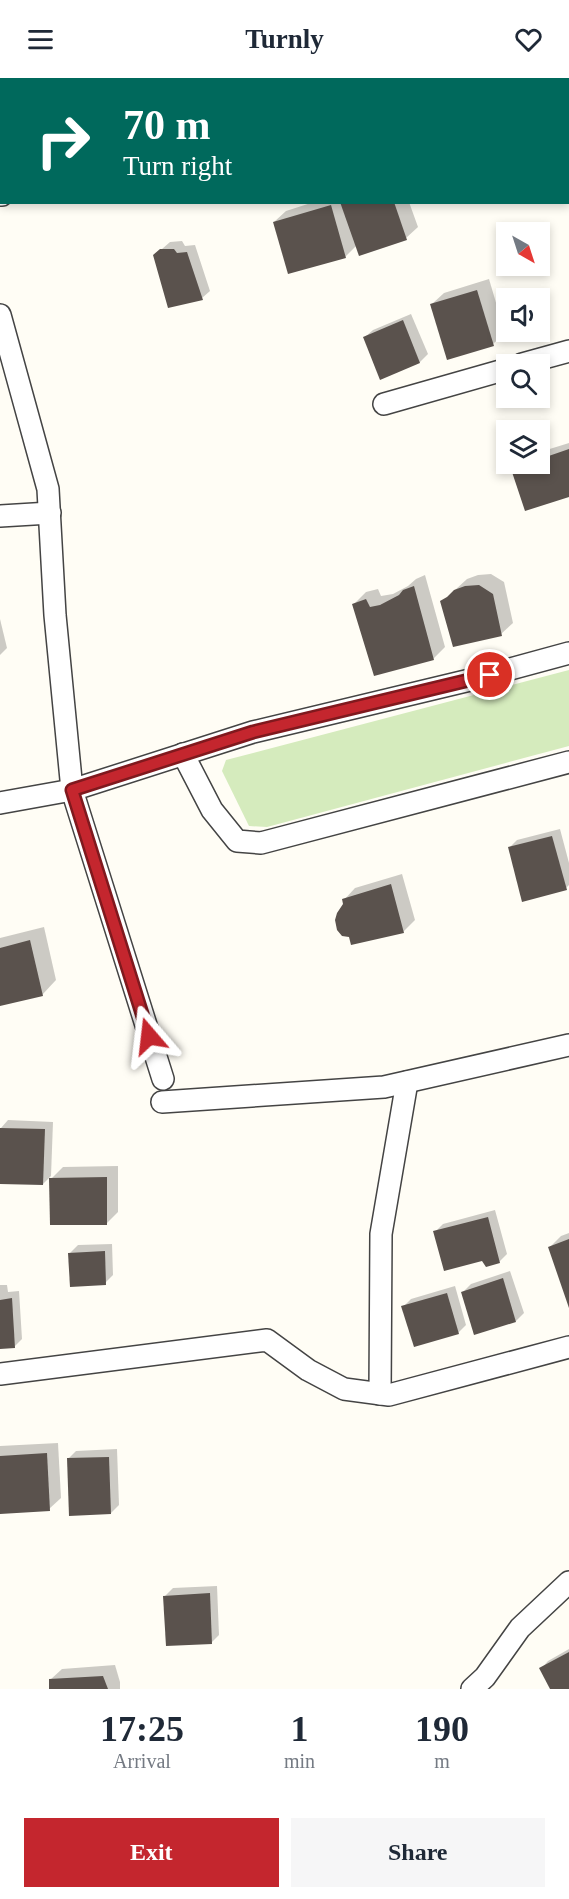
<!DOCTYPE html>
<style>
body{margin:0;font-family:"Times New Roman",serif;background:#f6f6f7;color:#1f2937;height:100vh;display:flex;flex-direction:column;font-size:22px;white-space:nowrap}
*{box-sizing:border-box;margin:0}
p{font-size:20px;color:#747a83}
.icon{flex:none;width:33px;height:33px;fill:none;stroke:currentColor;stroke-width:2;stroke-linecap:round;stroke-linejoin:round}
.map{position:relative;height:1611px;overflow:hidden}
.side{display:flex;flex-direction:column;background:#fff;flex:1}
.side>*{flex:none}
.banner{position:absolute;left:0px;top:0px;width:570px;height:126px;box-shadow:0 3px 9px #0003;background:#00695c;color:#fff;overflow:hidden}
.needle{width:39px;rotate:141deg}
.fabs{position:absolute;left:496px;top:144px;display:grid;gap:12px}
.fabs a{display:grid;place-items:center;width:54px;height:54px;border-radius:0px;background:#fff;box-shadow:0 3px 9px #0003;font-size:30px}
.pin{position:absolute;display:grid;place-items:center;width:51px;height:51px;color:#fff;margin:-26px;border:3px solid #fff;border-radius:50%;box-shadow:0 2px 6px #0007}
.me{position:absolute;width:66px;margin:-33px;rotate:343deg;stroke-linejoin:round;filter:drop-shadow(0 0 4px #0008)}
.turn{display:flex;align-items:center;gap:21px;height:126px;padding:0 24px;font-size:27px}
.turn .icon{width:78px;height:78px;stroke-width:2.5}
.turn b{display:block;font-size:42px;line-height:51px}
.eta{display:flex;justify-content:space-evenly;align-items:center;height:102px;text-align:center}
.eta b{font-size:36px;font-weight:700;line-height:42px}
.primary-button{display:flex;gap:12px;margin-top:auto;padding:12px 24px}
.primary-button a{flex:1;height:69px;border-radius:0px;background:#c4262e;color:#fff;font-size:24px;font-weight:700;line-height:69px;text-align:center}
.primary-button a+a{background:#f6f6f7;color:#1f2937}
header{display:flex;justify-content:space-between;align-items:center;height:78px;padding:0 24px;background:#fff;font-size:27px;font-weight:700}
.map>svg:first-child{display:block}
.green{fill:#d5ebbd}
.shadow{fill:#0003}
.building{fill:#5a524d}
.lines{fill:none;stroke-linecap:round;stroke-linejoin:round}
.minor-casing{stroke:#444;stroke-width:24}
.minor{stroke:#fff;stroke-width:21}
.route-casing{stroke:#7f191e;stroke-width:15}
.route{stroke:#c4262e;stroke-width:10}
</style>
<header><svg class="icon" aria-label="menu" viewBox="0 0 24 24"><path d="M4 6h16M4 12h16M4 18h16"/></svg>Turnly<svg class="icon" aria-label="heart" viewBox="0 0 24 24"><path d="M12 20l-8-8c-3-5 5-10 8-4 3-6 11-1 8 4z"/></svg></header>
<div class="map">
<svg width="569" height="1611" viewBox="0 0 569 1611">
<rect width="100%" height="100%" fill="#fffdf5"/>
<path class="green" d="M569 592V668L267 749 249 748 222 693 226 682Z"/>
<g class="shadow">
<path d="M201 0H281V1L202 2Z"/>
<path d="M314 124H409L418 149 406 160 357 167 345 179 274 144 286 133Z"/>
<path d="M182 163 185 168 195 167 210 213 202 220 154 178 170 164Z"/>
<path d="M489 201 505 255 493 266 432 226 444 215Z"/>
<path d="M411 236 428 276 420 284 381 300 365 259 373 252Z"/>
<path d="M569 365V417L513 391 518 386H540V374Z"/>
<path d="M491 496 504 504 513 545 501 556 442 524 467 501 478 497Z"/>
<path d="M425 497 445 569 433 581 354 526 366 514 378 511 381 518 393 516 408 508 416 501Z"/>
<path d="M0 541 7 570 0 577Z"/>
<path d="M560 751 569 785V807L566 810 509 770 517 762Z"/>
<path d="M402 796 415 842 403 854 344 827V822L355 810Z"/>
<path d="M44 849 56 902 42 917 0 927V860Z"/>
<path d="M8 1042 53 1044 51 1098 43 1106 0 1105 1 1050Z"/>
<path d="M118 1088V1134L107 1145 51 1101 63 1089Z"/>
<path d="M495 1132 507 1176 499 1184 483 1181 435 1154 443 1146Z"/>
<path d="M569 1155V1226L550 1169 561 1158Z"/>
<path d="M112 1166 113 1197 105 1205 70 1175 78 1167Z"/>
<path d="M510 1193 524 1235 516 1243 463 1214 471 1206Z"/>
<path d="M0 1207H7L8 1214 19 1213 22 1261 14 1269 0 1270Z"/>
<path d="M455 1208 466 1247 458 1255 403 1229 411 1221Z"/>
<path d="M58 1365 61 1420 49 1431 0 1435V1368Z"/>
<path d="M117 1371 119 1427 111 1435 68 1381 76 1373Z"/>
<path d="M217 1508 219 1557 211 1565 165 1518 173 1510Z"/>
<path d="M569 1571V1611H552L541 1591 548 1583Z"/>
<path d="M115 1587 120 1604V1611H51L50 1602 62 1591Z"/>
</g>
<g class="building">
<path d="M340 124H394L407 162 359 178Z"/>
<path d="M331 127 346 180 288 196 273 144Z"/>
<path d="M160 171H174L177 175 187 174 203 222 168 230 153 177Z"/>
<path d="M477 212 494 268 447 282 430 226Z"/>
<path d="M403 242 420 285 380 302 363 259Z"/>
<path d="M569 371V419L525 433 511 391 526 386H540V381Z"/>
<path d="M479 507 493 516 502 558 453 569 440 523 447 519 454 512 465 508Z"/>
<path d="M414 508 434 582 374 598 352 526 366 521 370 529 380 527 399 517 403 512Z"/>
<path d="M552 758 567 812 522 824 508 769Z"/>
<path d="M391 806 404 855 351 867 349 859 342 858 337 852 335 842 337 835 343 826 342 821Z"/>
<path d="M30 862 43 918 0 928V870Z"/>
<path d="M0 1050 45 1051 43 1107 0 1106Z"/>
<path d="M107 1099V1147H50L49 1100Z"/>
<path d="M488 1139 500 1185 486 1189 482 1183 444 1193 433 1153Z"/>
<path d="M569 1161V1230L548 1169Z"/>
<path d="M105 1173 106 1207 70 1209 68 1175Z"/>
<path d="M503 1200 516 1244 474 1257 461 1214Z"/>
<path d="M447 1215 459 1256 414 1269 401 1228Z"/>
<path d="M12 1220 15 1270 0 1271V1222Z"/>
<path d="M47 1375 50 1433 0 1436V1378Z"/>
<path d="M109 1379 111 1436 69 1438 67 1380Z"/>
<path d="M210 1515 212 1566 166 1568 163 1518Z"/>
<path d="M569 1574V1611H550L539 1590Z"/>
<path d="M103 1598 108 1611H49V1601Z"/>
</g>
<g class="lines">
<defs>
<g id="minor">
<path d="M176 0V2"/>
<path d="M440 2 445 0"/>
<path d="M0 117H2"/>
<path d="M0 237 48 411 55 537 72 712 163 1001"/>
<path d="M522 286 569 273"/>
<path d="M384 326 507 291"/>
<path d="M0 438 50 435"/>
<path d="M183 676 212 732 237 763 261 765 569 684"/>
<path d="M0 725 72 712 253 654 470 602 569 575"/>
<path d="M162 1024 384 1009 569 967"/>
<path d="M0 1296 267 1262 308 1292 344 1311 389 1317 569 1269"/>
<path d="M380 1316 381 1156 407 1004"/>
<path d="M472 1611 485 1599 520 1550 569 1504"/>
</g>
</defs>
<use href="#minor" class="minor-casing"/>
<use href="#minor" class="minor"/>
</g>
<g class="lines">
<defs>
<path id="route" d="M149 958 72 712 253 654 490 597"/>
</defs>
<use href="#route" class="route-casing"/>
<use href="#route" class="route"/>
</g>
</svg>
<div class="fabs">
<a><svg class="needle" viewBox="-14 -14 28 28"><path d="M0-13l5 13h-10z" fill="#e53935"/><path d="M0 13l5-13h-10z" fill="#747a83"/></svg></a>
<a><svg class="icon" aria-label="sound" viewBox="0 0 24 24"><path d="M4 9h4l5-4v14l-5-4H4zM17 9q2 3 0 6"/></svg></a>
<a><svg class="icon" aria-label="search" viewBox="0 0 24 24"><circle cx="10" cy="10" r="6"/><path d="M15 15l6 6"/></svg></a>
<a><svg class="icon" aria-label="layers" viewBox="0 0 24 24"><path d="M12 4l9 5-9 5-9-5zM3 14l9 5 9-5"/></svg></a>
</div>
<div class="pin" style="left:490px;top:597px;background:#d93025"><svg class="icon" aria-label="arrive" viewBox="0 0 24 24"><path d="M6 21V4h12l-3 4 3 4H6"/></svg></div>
<svg class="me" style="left:149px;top:958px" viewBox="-20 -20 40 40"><path d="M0-17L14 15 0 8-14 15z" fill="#c4262e" stroke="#fff" stroke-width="4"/></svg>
<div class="banner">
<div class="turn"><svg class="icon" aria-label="right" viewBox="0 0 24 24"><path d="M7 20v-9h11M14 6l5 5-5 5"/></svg><div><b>70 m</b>Turn right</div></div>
</div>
</div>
<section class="side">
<div class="eta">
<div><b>17:25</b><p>Arrival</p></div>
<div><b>1</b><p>min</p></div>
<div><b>190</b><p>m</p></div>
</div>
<div class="primary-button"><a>Exit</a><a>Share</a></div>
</section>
